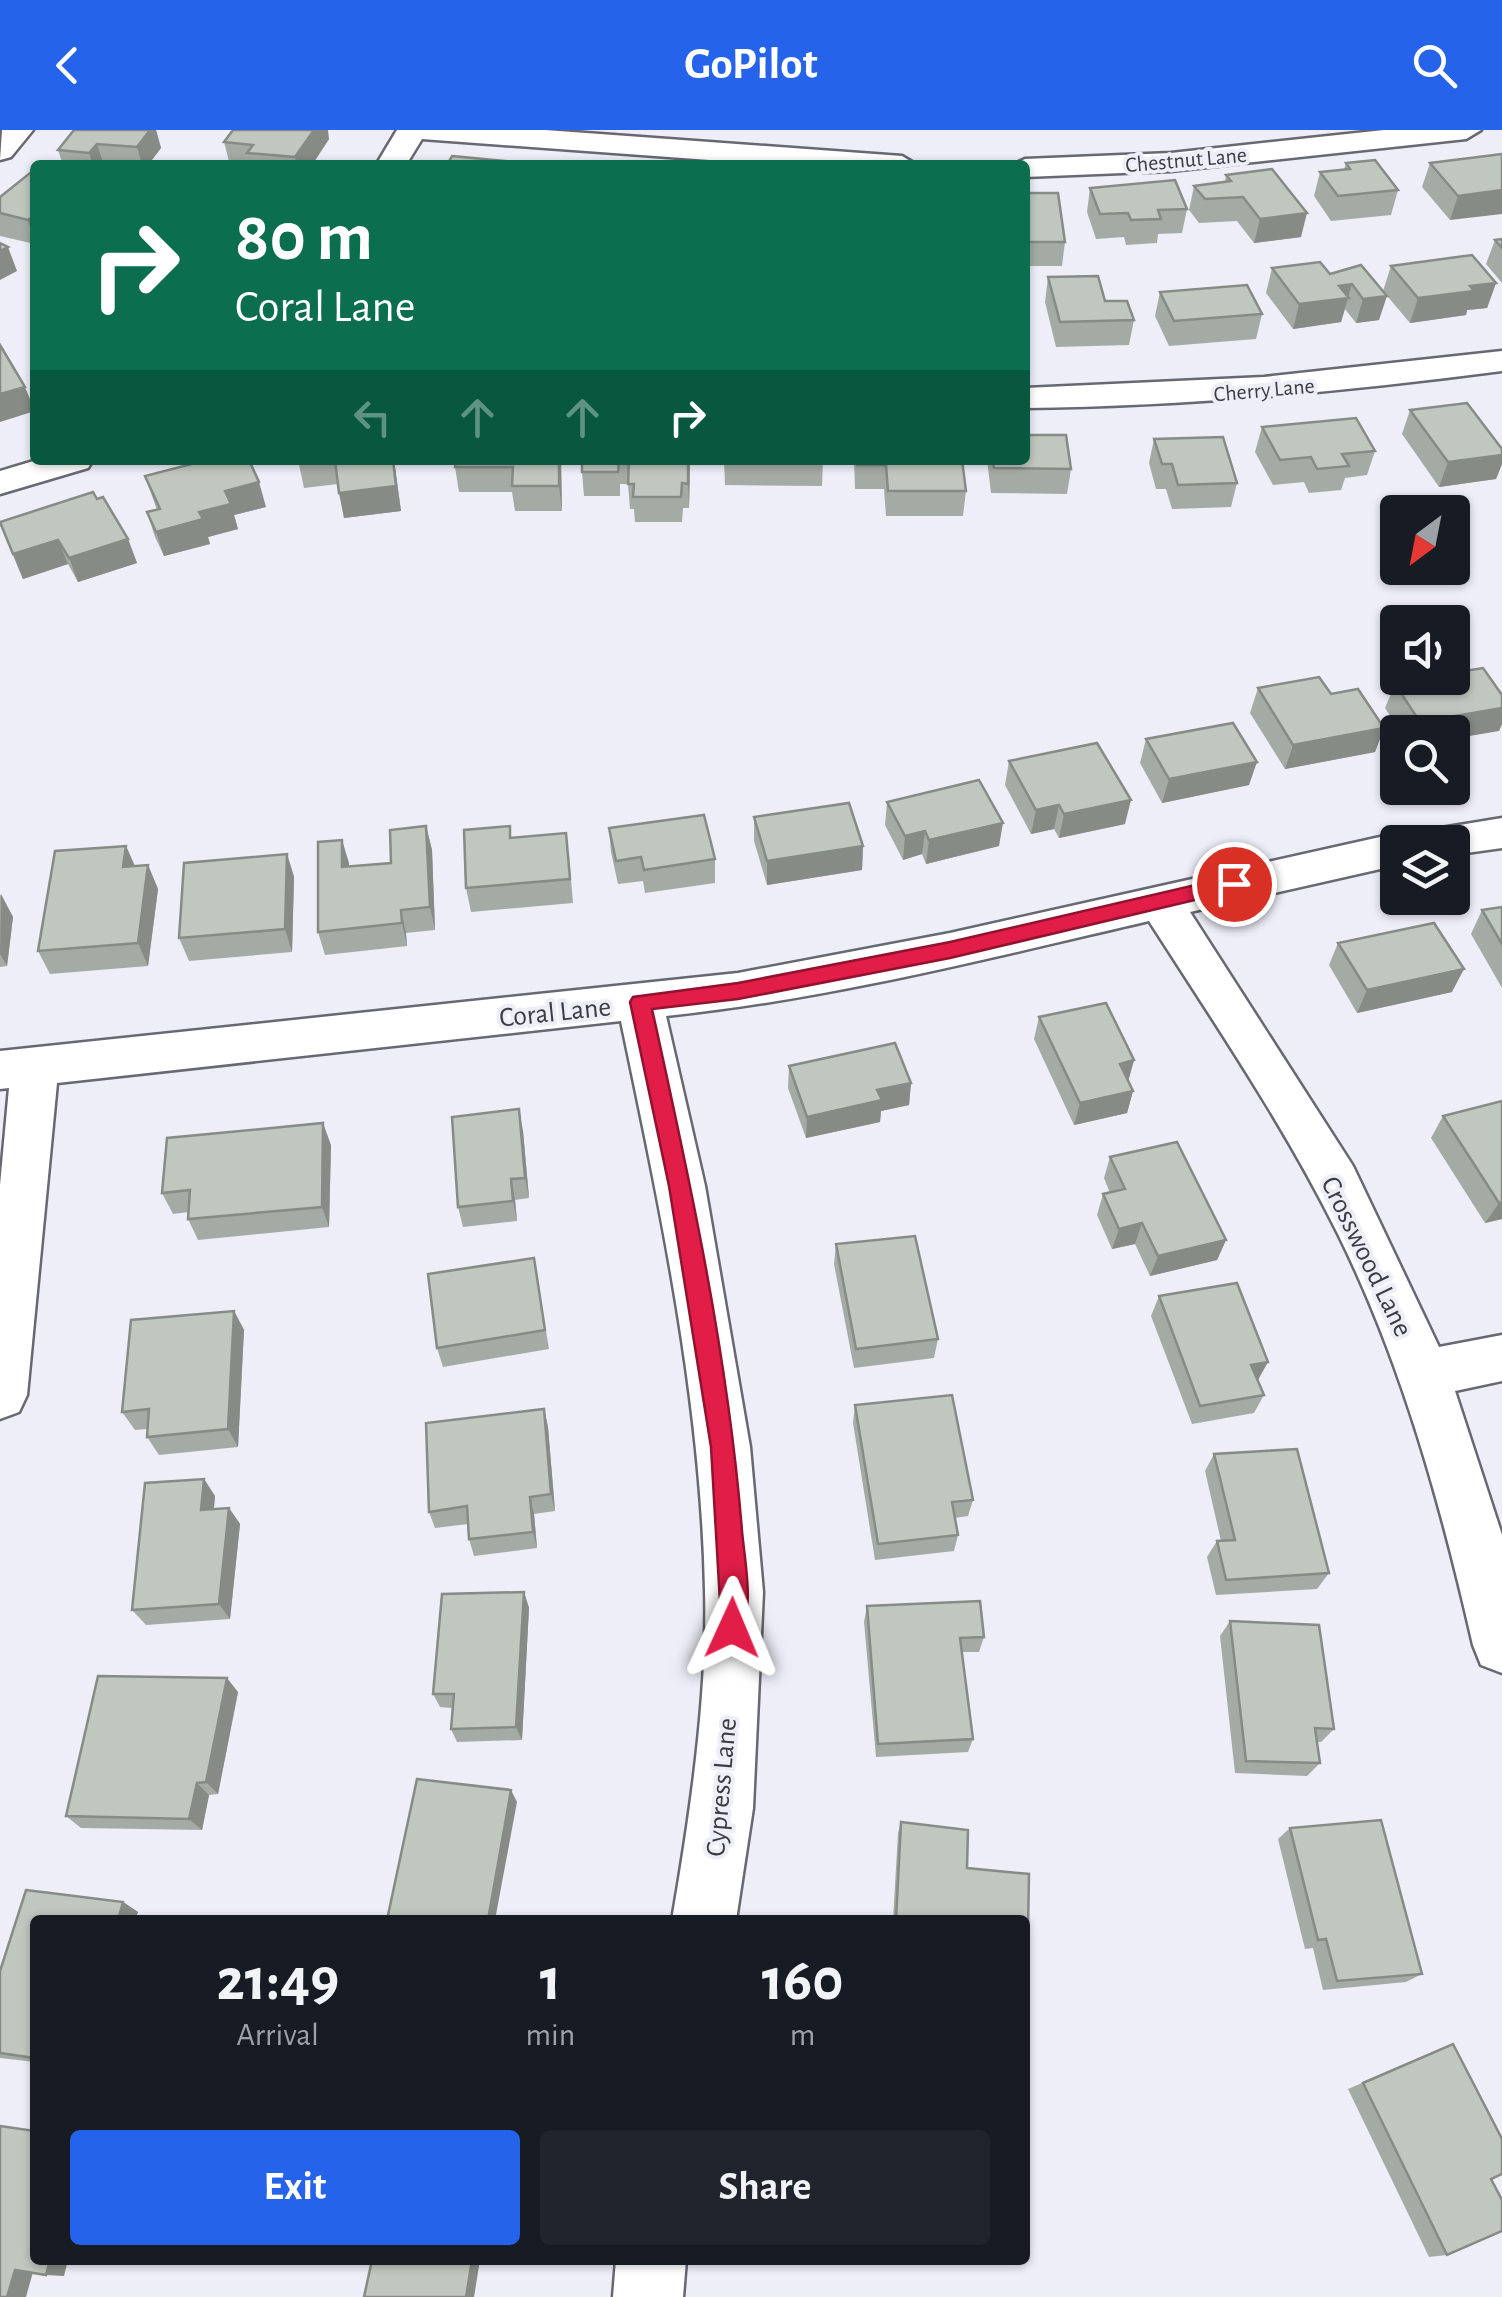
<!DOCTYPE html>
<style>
body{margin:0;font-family:"Alegreya Sans",sans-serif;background:#20242c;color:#f1f3f6;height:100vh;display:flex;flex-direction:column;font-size:38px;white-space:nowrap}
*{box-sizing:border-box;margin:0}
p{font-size:32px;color:#9ea1a6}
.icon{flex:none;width:55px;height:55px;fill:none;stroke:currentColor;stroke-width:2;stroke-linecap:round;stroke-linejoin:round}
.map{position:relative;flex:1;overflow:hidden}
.drawer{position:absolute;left:30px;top:1785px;width:1000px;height:350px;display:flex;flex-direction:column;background:#171b24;border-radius:10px;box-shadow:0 2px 8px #0004}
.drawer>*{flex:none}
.top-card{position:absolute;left:30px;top:30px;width:1000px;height:305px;border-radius:10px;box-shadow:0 2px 8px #0004;background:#0b6e4f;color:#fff;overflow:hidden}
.needle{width:65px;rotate:212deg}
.buttons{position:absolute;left:1380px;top:365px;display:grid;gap:20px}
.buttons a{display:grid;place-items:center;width:90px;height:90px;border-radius:10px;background:#171b24;box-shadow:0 2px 8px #0004;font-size:50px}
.pin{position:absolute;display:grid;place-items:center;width:85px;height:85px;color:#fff;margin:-42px;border:5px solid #fff;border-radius:50%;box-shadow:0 2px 10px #0007}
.me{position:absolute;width:110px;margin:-55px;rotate:1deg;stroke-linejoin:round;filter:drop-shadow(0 0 8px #0008)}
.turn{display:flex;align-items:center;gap:35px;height:210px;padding:0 40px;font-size:45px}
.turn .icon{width:130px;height:130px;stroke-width:2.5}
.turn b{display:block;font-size:70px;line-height:85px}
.lanes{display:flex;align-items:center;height:95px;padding:0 40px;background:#0003;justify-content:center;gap:50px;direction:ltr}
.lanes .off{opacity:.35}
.eta{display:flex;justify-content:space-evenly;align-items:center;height:170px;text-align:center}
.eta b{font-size:60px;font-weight:700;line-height:70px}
.cta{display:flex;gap:20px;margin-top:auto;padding:20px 40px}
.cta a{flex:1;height:115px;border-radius:10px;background:#2563eb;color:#fff;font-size:40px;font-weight:700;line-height:115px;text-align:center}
.cta a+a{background:#20242c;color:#f1f3f6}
header{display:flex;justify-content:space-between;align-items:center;height:130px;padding:0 40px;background:#2563eb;color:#fff;font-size:45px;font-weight:700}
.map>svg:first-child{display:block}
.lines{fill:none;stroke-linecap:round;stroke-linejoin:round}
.minor-casing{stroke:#676871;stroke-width:5}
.minor{fill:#fff;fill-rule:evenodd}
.wall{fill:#a4aba4}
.shaded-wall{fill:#868b86}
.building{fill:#bfc7bf;stroke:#868b86;stroke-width:2.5}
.route{fill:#e11d48;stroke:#92132f;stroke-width:2.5}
.labels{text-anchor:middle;stroke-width:8;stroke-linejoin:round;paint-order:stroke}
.far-street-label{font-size:22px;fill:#3c3d41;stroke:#edeef8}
.street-label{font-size:28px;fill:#3c3d41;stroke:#edeef8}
</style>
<header><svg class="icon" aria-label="back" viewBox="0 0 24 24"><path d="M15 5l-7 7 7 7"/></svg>GoPilot<svg class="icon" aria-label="search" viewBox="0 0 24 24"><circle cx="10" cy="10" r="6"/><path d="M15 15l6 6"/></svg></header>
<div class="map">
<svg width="1502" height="2167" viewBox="0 0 1502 2167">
<rect width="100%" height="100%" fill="#edeef8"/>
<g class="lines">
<defs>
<g id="minor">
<path d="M2 0H33L11 27 0 30Z"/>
<path d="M397 0H545L902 26 917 35H779L422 9 406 35H376Z"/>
<path d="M1384 0H1481L1466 9 1171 41 1025 47V35H1012L1025 29 1171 23Z"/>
<path d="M1502 221V241C1343 262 1185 276 1025 278V258L1264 247Z"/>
<path d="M37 330H93L88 338 0 364V341Z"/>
<path d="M1502 688V718L1452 725V712H1417L1423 701Z"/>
<path d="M1398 703 1416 712H1398V735L1190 782 1353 1036 1439 1217 1502 1205V1251L1455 1261 1502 1405V1543L1481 1535 1473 1515C1441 1375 1402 1233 1338 1104 1284 995 1215 894 1149 791 990 828 829 869 666 886L705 1056 750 1317 763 1462 753 1678 736 1790H672C690 1686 708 1564 705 1459 701 1268 660 1078 621 891L57 953 27 1265 19 1282 0 1289V1055L9 958 0 959V921L738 843 950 803Z"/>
<path d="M616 2130H686L683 2167H613Z"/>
</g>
</defs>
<use href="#minor" class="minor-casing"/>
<use href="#minor" class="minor"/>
</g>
<g class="wall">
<path d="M74 0H156L161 18 148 35H63L58 20Z"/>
<path d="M329 9 312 35H230L224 12Z"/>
<path d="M1502 24 1450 90 1422 57 1430 33Z"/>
<path d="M1346 33 1398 60 1391 85 1331 91 1314 66 1320 42 1344 39Z"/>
<path d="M35 39V114L0 106V67Z"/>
<path d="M1226 45 1301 107 1254 113 1237 91 1199 93 1189 80 1194 56 1225 52Z"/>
<path d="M1090 58 1187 79 1182 103 1158 104 1157 113 1126 115 1124 107 1096 109 1087 82Z"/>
<path d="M1025 63 1065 112 1062 136H1025Z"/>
<path d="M1502 109V153L1486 134 1495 110Z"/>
<path d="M1361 135 1379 190 1356 193 1345 179 1341 192 1293 199 1266 163 1272 138 1330 144Z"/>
<path d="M1391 136 1496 153 1487 178 1467 180 1466 185 1410 193 1383 161Z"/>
<path d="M1048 147 1105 171 1134 190 1129 215 1056 217 1045 172Z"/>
<path d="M1160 162 1262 184 1256 209 1169 216 1155 186Z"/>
<path d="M1410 280 1502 319V334L1496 349 1439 357 1402 304Z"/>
<path d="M1262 297 1375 321 1367 345 1345 348 1341 360 1309 363 1304 352 1273 355 1255 322Z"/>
<path d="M1154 309 1237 353 1231 377 1172 379 1166 359H1156L1149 333Z"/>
<path d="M298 330H394L401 381 344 388 338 354 304 358Z"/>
<path d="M561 330 562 381H515L512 362H459L455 337Z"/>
<path d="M582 330H690L689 378H683L682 392H635L634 379H630L628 354H620V366H584L582 342Z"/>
<path d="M724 330H823L822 356 725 355Z"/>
<path d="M854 330H962L966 361 963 386H886L884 359H855Z"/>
<path d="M987 330H1025L1071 339 1067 364 991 363Z"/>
<path d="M145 346 266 377 234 385 238 399 208 407 210 414 164 426 155 407 147 382 157 380Z"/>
<path d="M97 369 128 409 137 433 78 452 68 434 23 449 0 395Z"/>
<path d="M1458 542 1502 565V594L1499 601 1401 602 1385 578 1395 554 1400 553 1402 548H1452Z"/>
<path d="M1258 558 1331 564 1384 598 1375 622 1285 639 1250 583Z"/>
<path d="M1146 609 1249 655 1162 673 1140 633Z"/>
<path d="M1009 631 1125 694 1059 708 1054 699 1031 704 1005 655Z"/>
<path d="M887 672 999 716 926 734 922 724 903 730 885 695Z"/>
<path d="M754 687 863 716 862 740 767 755 754 711Z"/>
<path d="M426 696 432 720 435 800 406 803 407 816 325 825 318 802 342 710 349 737 391 733Z"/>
<path d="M609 698 715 729V753L645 763 643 751 618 754 611 722Z"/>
<path d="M512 707 569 726 573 773 471 782 466 758Z"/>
<path d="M126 716 135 736 148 735 158 759 148 836 50 844 38 821Z"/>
<path d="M287 724 294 747 292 822 189 831 179 808Z"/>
<path d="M0 764 13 787 7 836 0 837Z"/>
<path d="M1502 777V858L1471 804 1482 780Z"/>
<path d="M1338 813 1452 862 1357 883 1329 835Z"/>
<path d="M1039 887 1134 930 1128 951 1133 961 1127 983 1074 995 1034 909Z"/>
<path d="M789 936 911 953 909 975 881 981 880 992 806 1008 788 958Z"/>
<path d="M1502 971V1089L1485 1093 1431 1008 1443 986Z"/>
<path d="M523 1001 529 1068 515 1070 517 1091 463 1097 458 1077Z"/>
<path d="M331 1015 329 1097 198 1110 188 1089 189 1082 173 1084 162 1063Z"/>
<path d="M1110 1027 1226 1110 1217 1130 1150 1146 1135 1114 1112 1119 1097 1085 1103 1064 1110 1063 1104 1048Z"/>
<path d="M836 1114 938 1209 934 1228 854 1238 834 1134Z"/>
<path d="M534 1128 549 1219 443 1237 437 1218Z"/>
<path d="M1159 1166 1264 1265 1254 1283 1192 1294 1151 1186Z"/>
<path d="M234 1181 244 1200 238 1317 159 1325 147 1307V1299L135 1300 122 1282Z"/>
<path d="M855 1275 973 1370 968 1386 955 1388 958 1405 954 1421 875 1430 853 1293Z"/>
<path d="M544 1279 548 1297 555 1381 534 1384 537 1418 474 1426 469 1409 468 1394 435 1398 429 1382Z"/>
<path d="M1214 1324 1329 1443 1317 1459 1216 1465 1207 1427 1217 1411H1221L1205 1341Z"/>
<path d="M204 1349 215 1366 214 1379 229 1378 240 1394 230 1489 146 1495 132 1480Z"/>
<path d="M524 1462 529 1478 522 1610 457 1612 451 1599 452 1578 440 1577 433 1564Z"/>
<path d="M867 1476 984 1507 979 1522H962L973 1609 968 1622 876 1627 864 1492Z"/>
<path d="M1230 1491 1334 1599 1321 1612H1317L1320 1633 1307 1646 1235 1643 1220 1506Z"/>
<path d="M238 1562 218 1664 209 1665 202 1700 81 1698 66 1686Z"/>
<path d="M901 1692 968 1700 967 1738 1029 1744 1027 1854 1025 1856V1790H893L898 1703Z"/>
<path d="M1290 1698 1422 1844 1406 1852 1323 1860 1313 1818 1305 1819 1278 1709Z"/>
<path d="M26 1760 123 1772 138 1782 135 1790H35V1932L0 1928V1841Z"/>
<path d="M1453 1914 1491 2049 1447 2125 1429 2127 1348 1959Z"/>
</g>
<g class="shaded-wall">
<path d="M150 0H156L161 18 148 35H142L137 17Z"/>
<path d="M314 0H328L329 9 312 35H297L295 27Z"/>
<path d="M97 14 104 35H93L89 23Z"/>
<path d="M1502 60V84L1450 90 1458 66Z"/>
<path d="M1307 83 1301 107 1254 113 1260 89Z"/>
<path d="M35 85V111L28 90Z"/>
<path d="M8 117 17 141 0 150V121Z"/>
<path d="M1496 153 1487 178 1467 180 1466 185 1410 193 1418 168 1470 156Z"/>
<path d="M1352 154 1341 192 1293 199 1299 174 1339 156Z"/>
<path d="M1387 166 1379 190 1356 193 1363 169Z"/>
<path d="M25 257 35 281 0 292V264Z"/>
<path d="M1502 325V334L1496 349 1439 357 1448 332Z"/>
<path d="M394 330 401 381 344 388 339 363Z"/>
<path d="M559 330H561L562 381 559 356Z"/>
<path d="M688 330H690L689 378 688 354Z"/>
<path d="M259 352 266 377 234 385 238 399 208 407 210 414 164 426 156 402 199 382 225 361Z"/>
<path d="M128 409 137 433 78 452 69 428Z"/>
<path d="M58 410 68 434 23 449 13 424Z"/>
<path d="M1502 578V594L1499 601 1452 609V602H1416L1420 592Z"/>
<path d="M1384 598 1375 622 1285 639 1293 615Z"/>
<path d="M1257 632 1249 655 1162 673 1169 649Z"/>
<path d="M1131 670 1125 694 1059 708 1064 684Z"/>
<path d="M1059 675 1054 699 1031 704 1036 680Z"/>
<path d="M1003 693 999 716 926 734 929 710Z"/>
<path d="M426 696 432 720 435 800 430 777Z"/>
<path d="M925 701 922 724 903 730 905 706Z"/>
<path d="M342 710 349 733V761L342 737Z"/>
<path d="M126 716 136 739 123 737Z"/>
<path d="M863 716 862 740 767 755V731Z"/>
<path d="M287 724 294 747 292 822 285 799Z"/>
<path d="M148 735 158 759 148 836 138 813Z"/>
<path d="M1 764 13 787 7 836 0 824Z"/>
<path d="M401 780 406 803 407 816 402 793Z"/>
<path d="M1464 839 1452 862 1357 883 1367 860Z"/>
<path d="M1134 930 1128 952 1120 934Z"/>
<path d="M911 953 909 975 881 981 880 992 806 1008 807 987 877 960Z"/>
<path d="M1133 961 1127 983 1074 995 1080 973Z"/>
<path d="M519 979 523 1001 529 1068 525 1048Z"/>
<path d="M323 993 331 1015 329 1097 322 1077Z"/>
<path d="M511 1049 515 1070 517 1091 513 1071Z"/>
<path d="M1502 1072V1089L1485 1093 1499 1073Z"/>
<path d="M1142 1093 1135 1114 1112 1119 1119 1099Z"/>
<path d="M1226 1110 1217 1130 1150 1146 1158 1126Z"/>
<path d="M234 1181 244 1200 238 1317 228 1299Z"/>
<path d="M1268 1232 1258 1250 1251 1235Z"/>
<path d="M544 1279 548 1297 555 1381 551 1364Z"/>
<path d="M204 1349 215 1366 212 1397 201 1380Z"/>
<path d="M530 1367 534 1384 537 1418 533 1402Z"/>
<path d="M229 1378 240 1394 230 1489 219 1474Z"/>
<path d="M524 1462 529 1478 522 1610 516 1597Z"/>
<path d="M227 1548 238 1562 218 1664 206 1652Z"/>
<path d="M197 1653 209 1665 202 1700 189 1689Z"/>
<path d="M511 1660 517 1672 495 1790H488Z"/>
<path d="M123 1772 138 1782 135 1790H118Z"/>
<path d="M50 2130H68L64 2146 46 2145Z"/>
<path d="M472 2130H480L474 2167H466Z"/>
<path d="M15 2140 33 2142 26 2167H7Z"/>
</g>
<g class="building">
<path d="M74 0H150L137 17 97 14 89 23 58 20Z"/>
<path d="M233 0H314L295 27 247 23 253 15 224 12Z"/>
<path d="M1502 24V60L1458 66 1430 33Z"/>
<path d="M452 26 545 35H447Z"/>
<path d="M1375 30 1398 60 1338 66 1320 42 1350 39 1346 33Z"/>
<path d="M35 39V85L28 90 0 83V67Z"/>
<path d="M1272 39 1307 83 1260 89 1243 67 1205 69 1194 56 1231 51 1226 45Z"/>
<path d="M1175 50 1187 79 1158 80 1161 89 1131 90 1128 83 1100 84 1090 58Z"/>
<path d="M1025 63H1058L1065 112H1025Z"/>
<path d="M1502 109V118L1495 110Z"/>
<path d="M0 113 8 117 0 121Z"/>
<path d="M1472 125 1496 153 1470 156 1474 161 1418 168 1391 136Z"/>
<path d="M1320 132 1330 144 1361 135 1387 166 1363 169 1352 154 1339 156 1349 168 1299 174 1272 138Z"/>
<path d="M1098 146 1105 171H1127L1134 190 1060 192 1048 147Z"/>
<path d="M1247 155 1262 184 1174 191 1160 162Z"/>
<path d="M0 215 25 257 0 264Z"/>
<path d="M1467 273 1502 319V325L1448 332 1410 280Z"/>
<path d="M1356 288 1375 321 1342 324 1349 336 1317 339 1311 327 1280 330 1262 297Z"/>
<path d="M1025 305H1066L1071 339 994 338 993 330H1025Z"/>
<path d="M1223 307 1237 353 1178 355 1172 334H1162L1154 309Z"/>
<path d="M207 330H249L259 352 225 361 231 374 199 382 203 389 156 402 147 382 160 379 145 346Z"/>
<path d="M298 330H326L298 333Z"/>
<path d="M335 330H393L396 356 339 363Z"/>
<path d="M456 330H559V356H512L513 337H455Z"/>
<path d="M582 330H619L618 342H582Z"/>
<path d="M629 330H688V354L682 353 681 367H633L634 354H628Z"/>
<rect x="724" y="330" width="99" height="1"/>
<path d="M856 330H962L966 361H888L886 335H857Z"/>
<path d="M93 362 97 369 103 367 128 409 69 428 58 410 13 424 0 392Z"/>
<path d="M1452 535 1458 542 1483 538 1502 565V578L1420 592 1395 554 1419 549 1418 548H1452Z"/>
<path d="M1319 547 1331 564 1358 559 1384 598 1293 615 1258 558Z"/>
<path d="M1233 593 1257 632 1169 649 1146 609Z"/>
<path d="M1097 613 1131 670 1064 684 1059 675 1036 680 1009 631Z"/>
<path d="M979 650 1003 693 929 710 925 701 905 706 887 672Z"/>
<path d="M849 673 863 716 767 731 754 687Z"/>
<path d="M704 685 715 729 644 740 641 727 616 731 609 698Z"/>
<path d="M426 696 430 777 401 780 402 793 318 802V712L342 710V737L391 733 390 700Z"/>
<path d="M510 696V708L566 703 570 749 466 758 464 700Z"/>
<path d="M126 716 123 737 148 735 138 813 38 821 55 721Z"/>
<path d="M287 724 285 799 179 808 184 733Z"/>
<path d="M1502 777V814L1482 780Z"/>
<path d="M1434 793 1464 839 1367 860 1338 813Z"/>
<path d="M1106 873 1134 930 1120 934 1133 961 1080 973 1039 887Z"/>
<path d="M895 913 911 953 877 960 882 970 807 987 789 936Z"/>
<path d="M1502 971V1072L1499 1073 1443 986Z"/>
<path d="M519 979 525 1048 511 1049 513 1071 458 1077 452 987Z"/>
<path d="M323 993 322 1077 188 1089 190 1060 162 1063 167 1008Z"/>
<path d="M1177 1012 1226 1110 1158 1126 1142 1093 1119 1099 1103 1064 1125 1059 1110 1027Z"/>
<path d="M915 1106 938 1209 856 1219 836 1114Z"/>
<path d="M534 1128 545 1200 437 1218 428 1144Z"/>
<path d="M1237 1153 1268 1232 1251 1235 1264 1265 1200 1276 1159 1166Z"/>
<path d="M234 1181 228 1299 147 1307 149 1279 122 1282 131 1190Z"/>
<path d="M952 1265 973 1370 952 1372 958 1405 878 1414 855 1275Z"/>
<path d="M544 1279 551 1364 530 1367 533 1402 469 1409 467 1376 429 1382 426 1293Z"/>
<path d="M1297 1319 1329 1443 1226 1450 1217 1411 1235 1410 1214 1324Z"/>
<path d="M204 1349 201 1380 229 1378 219 1474 132 1480 145 1353Z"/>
<path d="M524 1462 516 1597 451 1599 454 1564H433L442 1464Z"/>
<path d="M980 1471 984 1507 960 1508 973 1609 878 1614 867 1476Z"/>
<path d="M1230 1491 1319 1495 1334 1599 1315 1598 1320 1633 1246 1631Z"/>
<path d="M98 1546 227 1548 206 1652 197 1653 189 1689 66 1686Z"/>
<path d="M417 1649 511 1660 488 1790H387Z"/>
<path d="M1381 1690 1422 1844 1337 1851 1326 1809 1318 1810 1290 1698Z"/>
<path d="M901 1692 968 1700 967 1738 1029 1744 1027 1854H1025V1790H896Z"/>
<path d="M26 1760 123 1772 118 1790H35V1928L0 1923V1841Z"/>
<path d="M1453 1914 1502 2009V2044L1491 2049 1502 2070V2101L1447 2125 1363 1953Z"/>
<path d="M0 1996 35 2001V2130H50L46 2145 15 2140 7 2167H0Z"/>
<path d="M372 2130H472L466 2167H364Z"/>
</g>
<path class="route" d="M1234 746 1241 748V759L950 828 738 869 652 879C690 1051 728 1225 742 1401 745 1433 754 1476 741 1507L732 1511 722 1507 711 1317 669 1056 630 872 633 867 738 853 950 812Z"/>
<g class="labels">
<g class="far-street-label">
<text transform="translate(1186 29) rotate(-5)" y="8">Chestnut Lane</text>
<text transform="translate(1264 259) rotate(-5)" y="8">Cherry Lane</text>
</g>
<g class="street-label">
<text transform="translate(555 881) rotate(-6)" y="10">Coral Lane</text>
<text transform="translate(1368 1126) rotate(64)" y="10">Crosswood Lane</text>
<text transform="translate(720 1657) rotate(-85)" y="10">Cypress Lane</text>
</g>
</g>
</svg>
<div class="buttons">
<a><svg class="needle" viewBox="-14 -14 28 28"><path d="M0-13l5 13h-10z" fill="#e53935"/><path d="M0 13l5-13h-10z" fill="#9ea1a6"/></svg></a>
<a><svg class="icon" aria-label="sound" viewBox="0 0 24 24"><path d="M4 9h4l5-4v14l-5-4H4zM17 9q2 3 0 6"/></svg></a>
<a><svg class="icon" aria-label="search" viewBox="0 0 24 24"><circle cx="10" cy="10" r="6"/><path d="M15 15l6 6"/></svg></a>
<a><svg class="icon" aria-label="layers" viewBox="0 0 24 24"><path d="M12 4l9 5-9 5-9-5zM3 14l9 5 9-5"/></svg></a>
</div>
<div class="pin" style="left:1234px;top:754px;background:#d93025"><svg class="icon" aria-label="arrive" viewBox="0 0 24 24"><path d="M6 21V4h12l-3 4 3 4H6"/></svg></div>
<svg class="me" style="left:732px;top:1498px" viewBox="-20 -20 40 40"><path d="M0-17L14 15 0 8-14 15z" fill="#e11d48" stroke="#fff" stroke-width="4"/></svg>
<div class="top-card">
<div class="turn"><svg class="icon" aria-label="right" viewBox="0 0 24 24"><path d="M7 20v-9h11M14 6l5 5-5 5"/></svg><div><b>80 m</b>Coral Lane</div></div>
<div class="lanes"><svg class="icon off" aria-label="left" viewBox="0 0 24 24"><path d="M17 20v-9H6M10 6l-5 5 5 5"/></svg><svg class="icon off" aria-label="ahead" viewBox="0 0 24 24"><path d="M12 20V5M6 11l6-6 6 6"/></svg><svg class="icon off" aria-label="ahead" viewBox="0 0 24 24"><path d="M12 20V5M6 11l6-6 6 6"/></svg><svg class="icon" aria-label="right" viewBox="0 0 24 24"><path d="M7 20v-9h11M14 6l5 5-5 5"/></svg></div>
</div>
<section class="drawer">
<div class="eta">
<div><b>21:49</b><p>Arrival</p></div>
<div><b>1</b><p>min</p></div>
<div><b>160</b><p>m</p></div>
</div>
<div class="cta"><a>Exit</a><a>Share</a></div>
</section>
</div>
